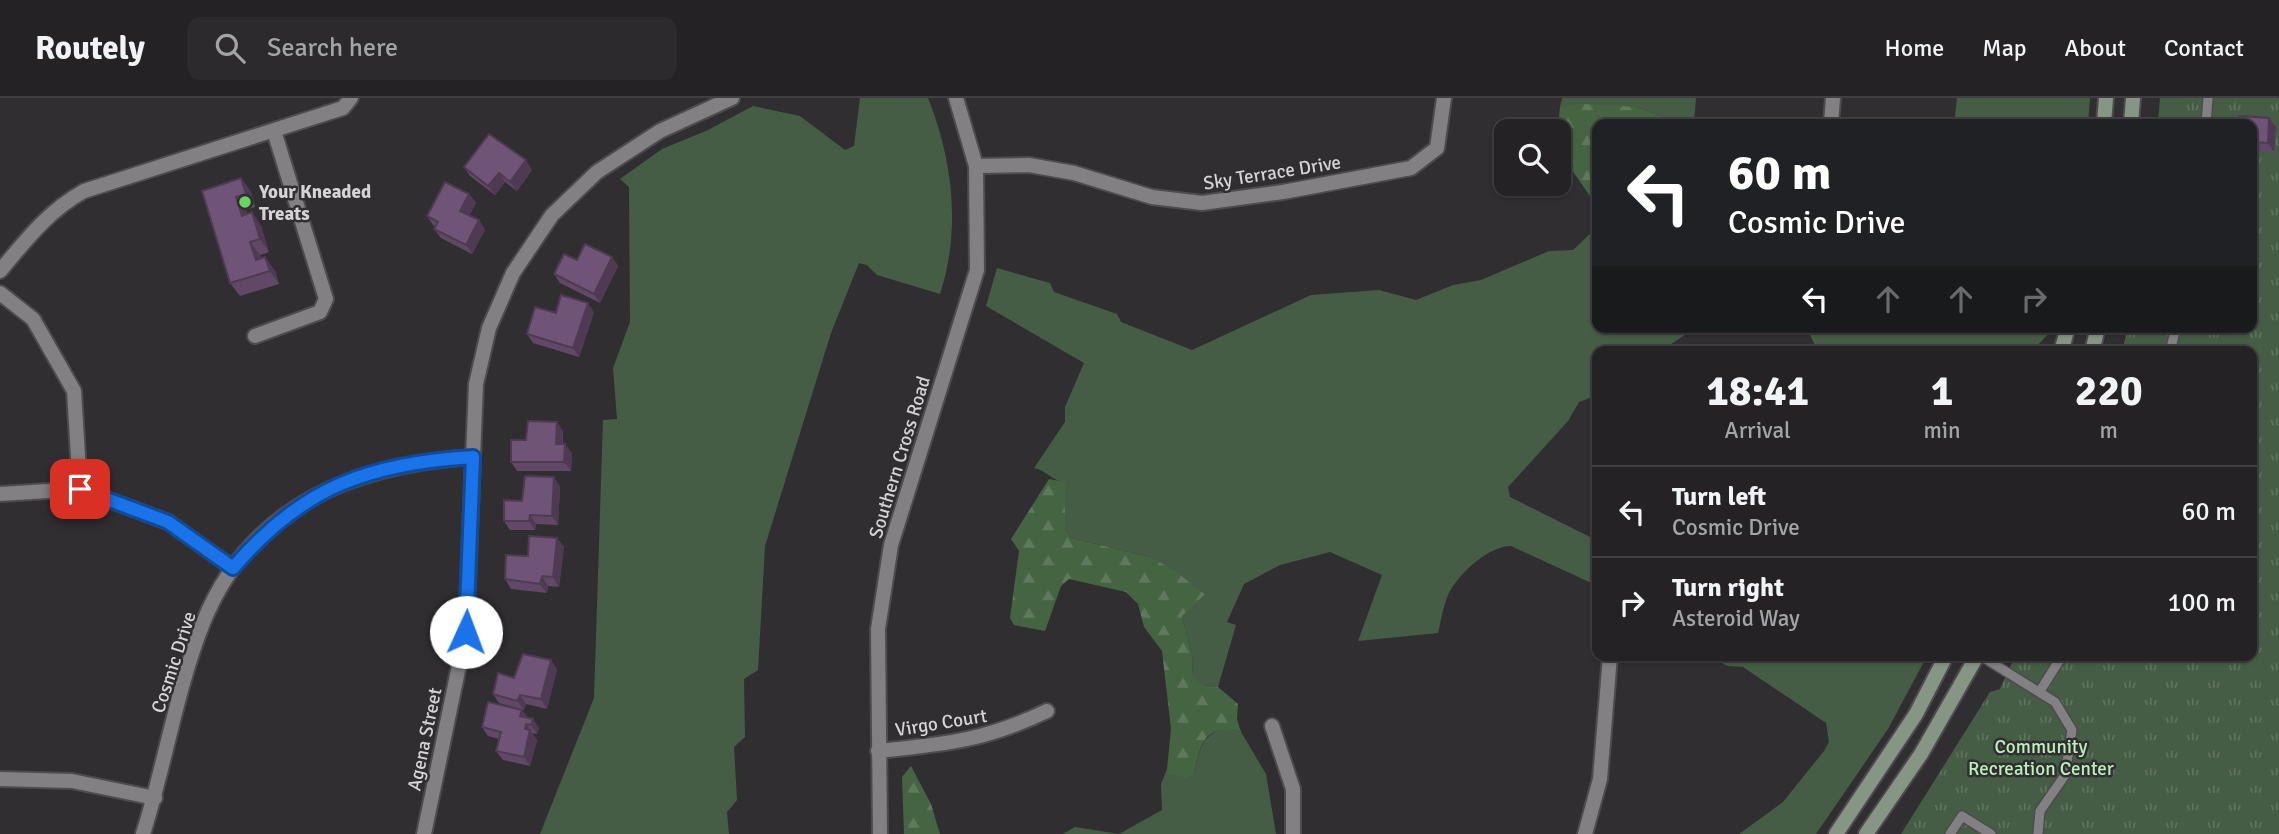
<!DOCTYPE html>
<style>
body{margin:0;font-family:Signika,sans-serif;background:#2c2a2d;color:#f1f3f6;height:100vh;display:flex;flex-direction:column;font-size:26px;white-space:nowrap}
*{box-sizing:border-box;margin:0}
p{font-size:23px;color:#a3a4a7}
.icon{flex:none;width:38px;height:38px;fill:none;stroke:currentColor;stroke-width:2;stroke-linecap:round;stroke-linejoin:round}
.map{position:relative;flex:1;overflow:hidden}
.sheet{position:absolute;left:1592px;top:248px;width:665px;height:315px;display:flex;flex-direction:column;background:#242225;border-radius:14px;box-shadow:0 2px 5px #0004,0 0 0 2px #413f42}
.sheet>*{flex:none}
.banner{position:absolute;left:1592px;top:21px;width:665px;height:214px;border-radius:14px;box-shadow:0 2px 5px #0004,0 0 0 2px #413f42;background:#202124;color:#fff;overflow:hidden}
.buttons{position:absolute;left:1494px;top:21px;display:grid;gap:14px}
.buttons a{display:grid;place-items:center;width:77px;height:77px;border-radius:14px;background:#242225;box-shadow:0 2px 5px #0004,0 0 0 2px #413f42;font-size:35px}
.pin{position:absolute;display:grid;place-items:center;width:60px;height:60px;color:#fff;margin:-30px;border-radius:14px;box-shadow:0 4px 10px #0006}
.me{position:absolute;width:77px;margin:-38px;rotate:2deg;stroke-linejoin:round;filter:drop-shadow(0 0 5px #0008)}
.turn{display:flex;align-items:center;gap:24px;height:147px;padding:0 21px;font-size:32px}
.turn .icon{width:91px;height:91px;stroke-width:2.5}
.turn b{display:block;font-size:49px;line-height:60px}
.lanes{display:flex;align-items:center;height:66px;padding:0 21px;background:#0003;justify-content:center;gap:35px;direction:ltr}
.lanes .off{opacity:.35}
.eta{display:flex;justify-content:space-evenly;align-items:center;height:119px;text-align:center}
.eta b{font-size:42px;font-weight:700;line-height:49px}
ul{padding:0;list-style:none}
li{display:flex;align-items:center;gap:21px;height:91px;padding:0 21px;border-top:2px solid #413f42}
li div{flex:1}
li b{display:block;font-size:26px}
li em{font-style:normal}
header{display:flex;align-items:center;gap:42px;box-sizing:border-box;height:98px;padding:0 35px;background:#242225;border-bottom:2px solid #413f42}
header strong{font-size:33px}
nav{display:flex;gap:38px;margin-inline-start:auto;font-size:24px}
.search{width:490px;height:63px;background:#2c2a2d;display:flex;align-items:center;gap:18px;box-sizing:border-box;padding:0 24px;border-radius:14px;color:#a3a4a7;font-size:26px}
.map>svg:first-child{display:block}
.green{fill:#465d45}
.forest{fill:url(#forest-firs)}
.park{fill:url(#park-tufts)}
.lines{fill:none;stroke-linecap:round;stroke-linejoin:round}
.lane-casing{stroke:#4d4b4e;stroke-width:12}
.street-casing{stroke:#4d4b4e;stroke-width:18}
.secondary-casing{stroke:#4d4b4e;stroke-width:18}
.lane{stroke:#828082;stroke-width:9}
.street{stroke:#828082;stroke-width:14}
.secondary{stroke:#869685;stroke-width:14}
.wall{fill:#604866}
.shaded-wall{fill:#4e3b53}
.building{fill:#705477;stroke:#4e3b53;stroke-width:2}
.route-casing{stroke:#114b97;stroke-width:18}
.route{stroke:#1a73e8;stroke-width:12}
.poi-dot{fill:#68d465;stroke:#302e31;stroke-width:2.5}
.labels{text-anchor:middle;stroke-width:5;stroke-linejoin:round;paint-order:stroke}
.street-label{font-size:19px;fill:#d5d3d5;stroke:#302e31}
.poi-label{font-size:19px;font-weight:bold;fill:#d5d3d5;stroke:#302e31;text-anchor:start}
.park-label{font-size:19px;fill:#bbf1b7;stroke:#302e31}
</style>
<header>
<strong>Routely</strong>
<div class="search"><svg class="icon" aria-label="search" viewBox="0 0 24 24"><circle cx="10" cy="10" r="6"/><path d="M15 15l6 6"/></svg>Search here</div>
<nav><a>Home</a><a>Map</a><a>About</a><a>Contact</a></nav>
</header>
<div class="map">
<svg width="2279" height="736" viewBox="0 0 2279 736">
<defs>
<pattern id="forest-firs" width="22" height="20" patternUnits="userSpaceOnUse" patternTransform="scale(1.75)"><rect width="22" height="20" fill="#446442"/><path d="M5 1l3.5 6h-7zM16 11l3.5 6h-7z" fill="#5e795c"/></pattern>
<pattern id="park-tufts" width="24" height="20" patternUnits="userSpaceOnUse" patternTransform="scale(1.75)"><rect width="24" height="20" fill="#465d45"/><path d="M3 7l-1-3M5 7V3M7 7l1-3M15 17l-1-3M17 17v-4M19 17l1-3" fill="none" stroke="#60735f"/></pattern>
</defs>
<rect width="100%" height="100%" fill="#302e31"/>
<g class="green">
<path d="M860 0H928C953 62 961 132 940 196L877 177 867 167 859 165 831 235 765 448 758 572 744 581 745 639 734 649 737 702 727 714 729 736H540L594 600 603 322 617 321 613 270 630 224 629 89 620 81 662 51 708 32 753 8 800 18 845 52 854 48Z"/>
<path d="M1562 0H1696L1694 26 1668 21 1637 9H1560Z"/>
<path d="M1957 0H2090L2088 26H1954Z"/>
<path d="M1598 116V229H1697L1659 254H1598V297L1579 304 1568 323 1508 389 1510 399 1598 443V488L1511 448C1488 448 1458 476 1448 497 1443 509 1441 523 1438 535L1358 543 1382 477 1330 454 1280 467 1244 486 1227 524 1236 527 1218 589 1203 587 1193 580 1192 556 1182 518 1204 495 1150 459 1072 440 1065 431V385C1050 381 1047 373 1034 370L1065 324V309L1084 265 986 208 997 170 1050 185 1054 194 1117 216 1121 224 1192 252 1311 197 1379 192 1416 202 1453 187 1481 182 1549 153 1573 152 1592 134Z"/>
<path d="M1786 229H2055L2031 254H1818L1810 237Z"/>
<path d="M1706 558H1927L1888 631 1816 736H1739L1783 704 1824 653 1829 644 1826 625 1743 569 1728 568Z"/>
<path d="M1227 631 1241 634 1266 676 1276 736H1063L1075 729 1119 736 1162 712 1161 686 1167 671 1170 676 1194 675C1199 654 1202 633 1227 631Z"/>
</g>
<g class="forest">
<path d="M1582 6 1637 9 1668 21 1694 26H1598V110L1570 69 1558 26 1560 9Z"/>
<path d="M1049 381 1065 384V431L1072 440 1150 459 1174 472 1205 496 1182 518 1192 556 1193 579 1203 587 1218 589 1238 606 1237 621 1241 634C1205 626 1201 644 1194 675L1186 680 1169 676 1167 671 1171 631 1162 553 1144 529 1138 506 1126 494 1069 481 1061 488 1045 533 1014 527 1010 520 1019 453 1011 441Z"/>
<path d="M911 668 931 706 940 736H904L902 679Z"/>
</g>
<path class="park" d="M2160 0H2279V736H1901L1990 594 2000 591 2015 558H2252V254H2122L2128 229H2252V26H2158Z"/>
<g class="lines">
<defs>
<g id="lane">
<path d="M2206 26 2208 0"/>
<path d="M2170 254 2176 229"/>
<path d="M1981 558 2055 604 2072 632 2065 677 2040 713 2038 736"/>
<path d="M2040 593 2062 558"/>
<path d="M1950 736 1962 718 1991 736"/>
</g>
<g id="street">
<path d="M1831 26 1833 0"/>
<path d="M976 68 1029 67 1074 75 1152 99 1202 105 1283 94 1411 70 1437 50 1444 0"/>
<path d="M0 173C26 142 48 113 84 93L343 10 351 0"/>
<path d="M0 195 33 221 74 293 80 391"/>
<path d="M255 238 320 214 326 201 274 33"/>
<path d="M0 396 80 391 168 424 233 470"/>
<path d="M1272 628 1293 691V736"/>
<path d="M878 653C946 646 984 643 1047 613"/>
<path d="M0 681 72 683 155 700"/>
<path d="M143 736C165 667 176 593 203 525 251 406 354 367 473 359"/>
<path d="M424 736 466 534 476 286 489 230 513 175 552 117 597 74 660 33 732 0"/>
<path d="M880 736 878 531 891 447 977 172 976 68 956 0"/>
<path d="M1585 736 1600 681 1610 558"/>
</g>
<g id="secondary">
<path d="M2104 26 2106 0"/>
<path d="M2131 26 2133 0"/>
<path d="M2061 254 2068 229"/>
<path d="M2092 254 2098 229"/>
<path d="M1836 736 1916 616 1946 558"/>
<path d="M1866 736 1921 656 1977 558"/>
</g>
</defs>
<use href="#lane" class="lane-casing"/>
<use href="#street" class="street-casing"/>
<use href="#secondary" class="secondary-casing"/>
<use href="#lane" class="lane"/>
<use href="#street" class="street"/>
<use href="#secondary" class="secondary"/>
</g>
<g class="wall">
<path d="M2269 20 2276 29 2274 54 2252 53V26Z"/>
<path d="M464 69 532 72 517 93 505 84 495 97 470 78Z"/>
<path d="M241 80 251 94 255 109 246 112 247 116 252 114 261 128 269 154 260 157 261 161 265 159 275 173 279 186 240 198 230 185 202 93Z"/>
<path d="M469 96 476 105 469 118 479 122 485 132 472 156 441 140 434 131 435 129 433 127 427 118Z"/>
<path d="M612 159 618 168 600 205 560 185 554 176Z"/>
<path d="M594 214 579 259 533 245 527 236 556 215Z"/>
<path d="M563 333V346L572 355 571 373H517L511 364 526 342Z"/>
<path d="M560 388 558 427 536 426 535 432H510L504 423 522 403Z"/>
<path d="M557 440 564 449 559 489 548 488 547 495 511 491 505 481 528 458Z"/>
<path d="M557 571 547 611 526 606 524 612 499 605 493 596 514 580Z"/>
<path d="M522 612 528 620 539 630 537 636 532 635 537 642 530 668 503 662 496 653 499 641 488 638 482 629Z"/>
</g>
<g class="shaded-wall">
<path d="M2269 20 2276 29 2274 54 2268 45Z"/>
<path d="M526 62 532 72 517 93 510 84Z"/>
<path d="M499 75 505 84 495 97 488 88Z"/>
<path d="M241 80 251 94 255 109 246 96Z"/>
<path d="M469 96 476 105 467 122 460 113Z"/>
<path d="M236 99 246 112 251 131 242 118Z"/>
<path d="M252 114 261 128 269 154 260 141Z"/>
<path d="M479 122 485 132 472 156 466 147Z"/>
<path d="M250 144 260 157 265 176 256 162Z"/>
<path d="M265 159 275 173 279 186 270 173Z"/>
<path d="M612 159 618 168 600 205 594 196Z"/>
<path d="M588 205 594 214 579 259 573 250Z"/>
<path d="M557 324 563 333 562 355 556 346Z"/>
<path d="M565 346 572 355 571 373 564 364Z"/>
<path d="M554 379 560 388 558 427 552 418Z"/>
<path d="M530 417 536 426 535 432 529 423Z"/>
<path d="M557 440 564 449 559 489 553 479Z"/>
<path d="M542 478 548 488 547 495 540 486Z"/>
<path d="M551 562 557 571 547 611 541 601Z"/>
<path d="M520 597 526 606 524 612 517 603Z"/>
<path d="M522 612 529 621 527 627 537 642 530 668 524 659 525 631 520 618Z"/>
<path d="M533 621 539 630 537 636 531 627Z"/>
</g>
<g class="building">
<path d="M2239 18 2269 20 2268 45 2252 44V26H2238Z"/>
<path d="M489 36 526 62 510 84 499 75 488 88 464 69Z"/>
<path d="M241 80 246 96 236 99 242 118 252 114 260 141 250 144 256 162 265 159 270 173 230 185 202 93Z"/>
<path d="M445 84 469 96 460 113 479 122 466 147 434 131 438 124 427 118Z"/>
<path d="M585 146 612 159 594 196 554 176 564 156 577 162Z"/>
<path d="M561 197 588 205 573 250 527 236 535 209 556 215Z"/>
<path d="M528 323 557 324 556 346H565L564 364H511V342H526Z"/>
<path d="M525 378 554 379 552 418 530 417 529 423H504V402L522 403Z"/>
<path d="M529 438 557 440 553 479 542 478 540 486 505 481 506 457 528 458Z"/>
<path d="M523 556 551 562 541 601 520 597 517 603 493 596 498 575 514 580Z"/>
<path d="M488 604 522 612 520 618 533 621 531 627 526 626 525 631 530 632 524 659 496 653 501 634 482 629Z"/>
</g>
<g class="lines">
<defs>
<path id="route" d="M80 391 168 424 233 470C303 388 368 366 473 359L466 534"/>
</defs>
<use href="#route" class="route-casing"/>
<use href="#route" class="route"/>
</g>
<circle class="poi-dot" cx="245" cy="104" r="7"/>
<g class="labels">
<g class="street-label">
<text transform="translate(1272 74) rotate(-9)" y="7">Sky Terrace Drive</text>
<text transform="translate(899 359) rotate(-73)" y="7">Southern Cross Road</text>
<text transform="translate(173 564) rotate(-72)" y="7">Cosmic Drive</text>
<text transform="translate(941 624) rotate(-9)" y="7">Virgo Court</text>
<text transform="translate(424 641) rotate(-78)" y="7">Agena Street</text>
</g>
<g class="poi-label">
<text x="259" y="100">Your Kneaded<tspan x="259" dy="22">Treats</tspan></text>
</g>
<g class="park-label">
<text x="2041" y="655">Community<tspan x="2041" dy="22">Recreation Center</tspan></text>
</g>
</g>
</svg>
<div class="buttons">
<a><svg class="icon" aria-label="search" viewBox="0 0 24 24"><circle cx="10" cy="10" r="6"/><path d="M15 15l6 6"/></svg></a>
</div>
<div class="pin" style="left:80px;top:391px;background:#d93025"><svg class="icon" aria-label="arrive" viewBox="0 0 24 24"><path d="M6 21V4h12l-3 4 3 4H6"/></svg></div>
<svg class="me" style="left:466px;top:534px" viewBox="-20 -20 40 40"><circle r="19" fill="#fff"/><path d="M0-13L10 11 0 6-10 11z" fill="#1a73e8"/></svg>
<div class="banner">
<div class="turn"><svg class="icon" aria-label="left" viewBox="0 0 24 24"><path d="M17 20v-9H6M10 6l-5 5 5 5"/></svg><div><b>60 m</b>Cosmic Drive</div></div>
<div class="lanes"><svg class="icon" aria-label="left" viewBox="0 0 24 24"><path d="M17 20v-9H6M10 6l-5 5 5 5"/></svg><svg class="icon off" aria-label="ahead" viewBox="0 0 24 24"><path d="M12 20V5M6 11l6-6 6 6"/></svg><svg class="icon off" aria-label="ahead" viewBox="0 0 24 24"><path d="M12 20V5M6 11l6-6 6 6"/></svg><svg class="icon off" aria-label="right" viewBox="0 0 24 24"><path d="M7 20v-9h11M14 6l5 5-5 5"/></svg></div>
</div>
<section class="sheet">
<div class="eta">
<div><b>18:41</b><p>Arrival</p></div>
<div><b>1</b><p>min</p></div>
<div><b>220</b><p>m</p></div>
</div>
<ul>
<li><svg class="icon" aria-label="left" viewBox="0 0 24 24"><path d="M17 20v-9H6M10 6l-5 5 5 5"/></svg><div><b>Turn left</b><p>Cosmic Drive</p></div><em>60 m</em></li>
<li><svg class="icon" aria-label="right" viewBox="0 0 24 24"><path d="M7 20v-9h11M14 6l5 5-5 5"/></svg><div><b>Turn right</b><p>Asteroid Way</p></div><em>100 m</em></li>
</ul>
</section>
</div>
